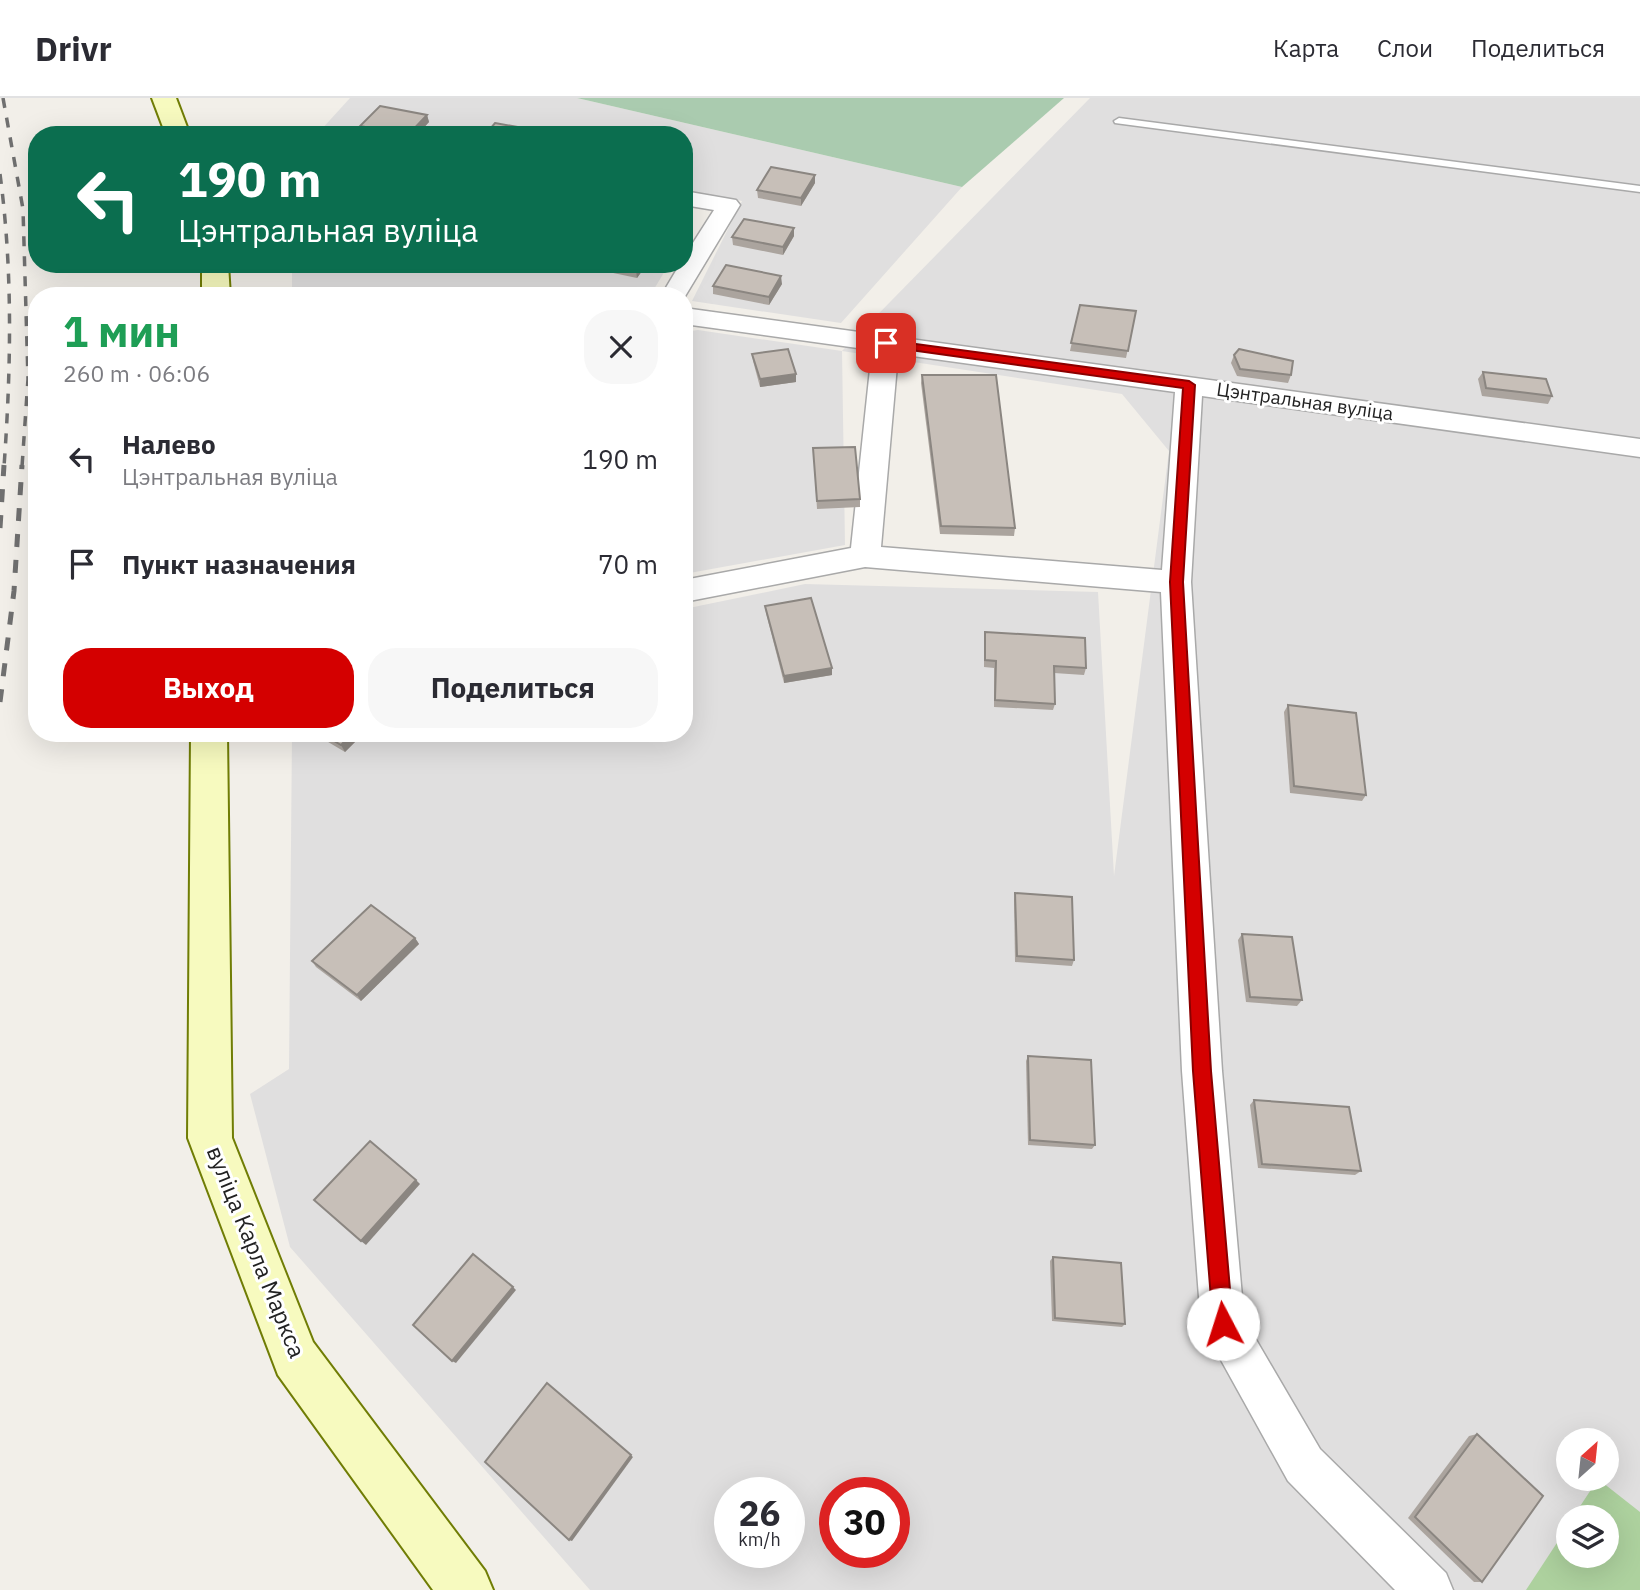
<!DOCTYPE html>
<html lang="ru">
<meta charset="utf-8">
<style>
body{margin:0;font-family:"IBM Plex Sans",sans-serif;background:#f7f7f7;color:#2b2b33;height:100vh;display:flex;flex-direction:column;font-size:26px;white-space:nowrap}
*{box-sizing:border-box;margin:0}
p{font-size:23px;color:#7c7c81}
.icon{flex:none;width:38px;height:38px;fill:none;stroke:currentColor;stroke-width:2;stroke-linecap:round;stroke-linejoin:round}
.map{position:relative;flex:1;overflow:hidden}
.details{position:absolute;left:28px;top:189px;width:665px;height:455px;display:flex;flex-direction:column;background:#fff;border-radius:28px;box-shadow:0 7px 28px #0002}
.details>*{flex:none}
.banner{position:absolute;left:28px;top:28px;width:665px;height:147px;border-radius:28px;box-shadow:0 7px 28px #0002;background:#0b6e4f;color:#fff;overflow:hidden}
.needle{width:46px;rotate:27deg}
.controls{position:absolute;left:1556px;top:1330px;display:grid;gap:14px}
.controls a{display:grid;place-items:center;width:63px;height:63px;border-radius:50%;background:#fff;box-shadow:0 7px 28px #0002;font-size:35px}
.speed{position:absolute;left:714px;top:1379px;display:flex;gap:14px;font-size:35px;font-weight:700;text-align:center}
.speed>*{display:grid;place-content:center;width:91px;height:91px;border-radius:50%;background:#fff;box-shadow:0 7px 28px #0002;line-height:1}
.speed small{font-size:18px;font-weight:400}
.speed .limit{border:10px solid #d22;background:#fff;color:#111}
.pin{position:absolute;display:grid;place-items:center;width:60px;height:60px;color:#fff;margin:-30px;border-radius:14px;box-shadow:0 4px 10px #0006}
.me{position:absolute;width:77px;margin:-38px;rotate:355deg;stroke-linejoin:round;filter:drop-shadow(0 0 5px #0008)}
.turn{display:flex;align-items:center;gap:24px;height:147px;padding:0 35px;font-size:32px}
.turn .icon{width:91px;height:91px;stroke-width:2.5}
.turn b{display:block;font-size:49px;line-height:60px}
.round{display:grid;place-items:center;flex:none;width:74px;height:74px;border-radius:28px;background:#f7f7f7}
.head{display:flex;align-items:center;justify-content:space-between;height:119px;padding:0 35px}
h1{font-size:42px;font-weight:700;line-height:52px;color:#1e9e55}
.cta{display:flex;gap:14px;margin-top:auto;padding:14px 35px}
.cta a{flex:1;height:80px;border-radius:28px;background:#d40000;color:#fff;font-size:28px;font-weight:700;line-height:80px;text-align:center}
.cta a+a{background:#f7f7f7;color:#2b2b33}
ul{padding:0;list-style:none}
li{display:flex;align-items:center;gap:21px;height:105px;padding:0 35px}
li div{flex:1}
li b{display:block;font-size:26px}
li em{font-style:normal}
header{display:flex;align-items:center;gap:42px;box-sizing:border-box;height:98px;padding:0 35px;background:#fff;border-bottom:2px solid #e1e1e2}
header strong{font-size:33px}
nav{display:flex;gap:38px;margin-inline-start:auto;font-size:24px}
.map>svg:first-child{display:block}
.residential{fill:#e0dfdf;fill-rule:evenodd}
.forest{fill:#add19e}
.cemetery{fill:#aacbaf}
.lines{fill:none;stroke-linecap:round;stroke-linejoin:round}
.lane-casing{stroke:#a9a9a9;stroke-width:3}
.street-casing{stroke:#a9a9a9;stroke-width:3}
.secondary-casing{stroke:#707d05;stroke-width:4}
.lane{fill:#fff;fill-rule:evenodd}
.street{fill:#fff;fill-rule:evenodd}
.secondary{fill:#f7fabf;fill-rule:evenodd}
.rail-far1{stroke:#707070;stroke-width:3.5;stroke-dasharray:10 10;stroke-linecap:butt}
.rail{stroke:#707070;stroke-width:5;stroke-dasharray:13 13;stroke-linecap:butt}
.wall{fill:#aba49e}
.shaded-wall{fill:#8b8681}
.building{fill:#c7bfb8;stroke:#8b8681;stroke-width:2}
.route{fill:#d40000;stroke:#8a0000;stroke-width:2}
.labels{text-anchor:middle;stroke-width:6;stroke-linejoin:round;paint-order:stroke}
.far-street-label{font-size:19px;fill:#222;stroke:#fff}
.street-label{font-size:23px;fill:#222;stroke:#fff}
</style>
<header>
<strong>Drivr</strong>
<nav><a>Карта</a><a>Слои</a><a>Поделиться</a></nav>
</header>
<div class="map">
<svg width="1640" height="1492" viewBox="0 0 1640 1492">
<rect width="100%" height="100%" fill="#f2efe9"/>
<g class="residential">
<path d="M350 0H577L962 89 841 225 692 203 742 103 684 93V37H344L320 33Z"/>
<path d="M1090 0H1640V1492H590L290 1149 250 996 289 971 292 635H684V511L805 486 1098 494 1114 778 1169 353 1122 296 842 253 845 447 684 476V234L698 232 842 253ZM1568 1342H1606V1381H1568ZM730 1395H789V1454H730ZM835 1395H894V1454H835ZM1568 1419H1606V1458H1568Z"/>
<path d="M292 166H669L650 198H292Z"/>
</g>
<path class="forest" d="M1598 1381 1640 1414V1492H1526L1568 1428V1458H1606V1419H1573Z"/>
<path class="cemetery" d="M577 0H1064L962 89Z"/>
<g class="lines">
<defs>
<path id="lane" d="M1119 20 1640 88V94L1115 25 1114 23Z"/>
<g id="street">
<path d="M684 93 736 102 740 107 684 200 661 198 680 166H684V159L714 112 684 107Z"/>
<path d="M684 210 1640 341V359L1202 298 1191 484 1222 973 1244 1221 1320 1351 1446 1475 1453 1492H1395L1288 1383 1201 1226 1182 973 1161 494 865 469 684 504V482L851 450 872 252 684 226ZM898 256 1175 294 1162 472 881 449Z"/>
</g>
<g id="secondary">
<path d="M152 0H176L190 37H166Z"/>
<path d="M202 166H228L230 198H202Z"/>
<path d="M191 635H227L232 1040 313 1244 485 1473 493 1492H433L278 1277 188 1040Z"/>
</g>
</defs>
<use href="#lane" class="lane-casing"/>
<use href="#street" class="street-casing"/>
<use href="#secondary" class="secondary-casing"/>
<use href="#lane" class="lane"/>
<use href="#street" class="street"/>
<use href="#secondary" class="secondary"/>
<g class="rail-far1">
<path d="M3 0 23 111 28 281 22 369"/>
<path d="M0 76C13 174 11 270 4 369"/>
</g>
<g class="rail">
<path d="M0 430 4 367"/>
<path d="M0 604 14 493 22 367"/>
</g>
</g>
<g class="wall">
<path d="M427 17 429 24 417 37H369L362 36 360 28Z"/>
<path d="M815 85 801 108 758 100 757 92Z"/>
<path d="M794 138 783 157 733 147 732 139Z"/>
<path d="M594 166H647L637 180 594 171Z"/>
<path d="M782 186 769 207 713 196V188Z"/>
<path d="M1080 207 1136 213 1126 260 1070 253Z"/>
<path d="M752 256 796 284 760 289 753 263Z"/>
<path d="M1234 257 1291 277 1288 285 1237 278 1231 265Z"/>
<path d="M1483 274 1552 298 1548 306 1482 298 1478 281Z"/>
<path d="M922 277 1015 430 1014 438 940 436 921 285Z"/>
<path d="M813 350 860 401V409L817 411Z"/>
<path d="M765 508 832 570V577L784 585 766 515Z"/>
<path d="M985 534 1086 570 1084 577 1054 575 1055 606 1053 612 994 609V570L984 569V541Z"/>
<path d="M1288 607 1366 697 1362 703 1290 695 1284 614Z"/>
<path d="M313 635H364L345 654Z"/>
<path d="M1015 795 1074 862 1072 868 1015 864 1014 802Z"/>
<path d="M1242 836 1302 902 1297 908 1246 904 1238 842Z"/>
<path d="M415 840 419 846 361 903 316 869 312 863Z"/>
<path d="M1028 958 1095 1047 1092 1051 1028 1047 1026 963Z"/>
<path d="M1254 1002 1361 1073 1355 1077 1258 1070 1250 1007Z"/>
<path d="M1053 1159 1125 1226 1122 1229 1052 1223 1050 1163Z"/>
<path d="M1477 1336 1482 1484H1474L1408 1420 1469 1338Z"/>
</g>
<g class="shaded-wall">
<path d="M427 17 429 24 417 37H408Z"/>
<path d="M523 30 524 37H517Z"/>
<path d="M815 77V85L801 108V100Z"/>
<path d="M794 130V138L783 157V149Z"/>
<path d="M640 166H647L637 180 636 172Z"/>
<path d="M781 178 782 186 769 207V199Z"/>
<path d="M796 276V284L760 289V281Z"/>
<path d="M691 462V469L684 470V463Z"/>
<path d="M832 570V577L784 585V578Z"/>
<path d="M353 635H364L345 654 341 647Z"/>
<path d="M415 840 419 846 361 903 357 897Z"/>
<path d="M416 1082 420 1086 366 1147 361 1143Z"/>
<path d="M513 1189 516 1192 456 1265 452 1263Z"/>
<path d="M547 1285 633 1359 572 1443 569 1442Z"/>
</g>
<g class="building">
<path d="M380 8 427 17 408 37 360 28Z"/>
<path d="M495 25 523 30 517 37H485Z"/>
<path d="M771 69 815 77 801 100 757 92Z"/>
<path d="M744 121 794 130 783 149 732 139Z"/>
<path d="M608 166H640L636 172Z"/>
<path d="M726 167 781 178 769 199 713 188Z"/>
<path d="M543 192 544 198H495Z"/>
<path d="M1080 207 1136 213 1128 253 1071 245Z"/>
<path d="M788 251 796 276 760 281 752 256Z"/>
<path d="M1239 251 1293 263 1291 277 1240 271 1234 257Z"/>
<path d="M1483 274 1546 281 1552 298 1486 290Z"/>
<path d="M922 277H996L1015 430 941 428Z"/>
<path d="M855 349 860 401 817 403 813 350Z"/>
<path d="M684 433 691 462 684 463Z"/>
<path d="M811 500 832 570 784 578 765 508Z"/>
<path d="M985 534 1085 540 1086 570 1054 568 1055 606 995 602 996 563 985 562Z"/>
<path d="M1288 607 1356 615 1366 697 1294 688Z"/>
<path d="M321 635H353L341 647Z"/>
<path d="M1015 795 1072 799 1074 862 1017 858Z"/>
<path d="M371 807 415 840 357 897 312 863Z"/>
<path d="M1242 836 1292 839 1302 902 1250 899Z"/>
<path d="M1028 958 1091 962 1095 1047 1030 1042Z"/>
<path d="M1254 1002 1349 1009 1361 1073 1262 1066Z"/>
<path d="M370 1043 416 1082 361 1143 314 1102Z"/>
<path d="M473 1156 513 1189 452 1263 413 1227Z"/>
<path d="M1053 1159 1121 1165 1125 1226 1055 1220Z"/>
<path d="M547 1285 631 1357 569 1442 485 1364Z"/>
<path d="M1477 1336 1543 1398 1482 1484 1415 1419Z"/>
</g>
<path class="route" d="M886 242 1189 283 1195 287 1183 484 1211 973 1233 1226 1230 1233 1223 1236 1216 1233 1213 1226 1193 973 1170 484 1183 290 882 248 880 245Z"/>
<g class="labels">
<g class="far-street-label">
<text transform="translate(1305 303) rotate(8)" y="7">Цэнтральная вуліца</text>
</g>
<g class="street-label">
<text transform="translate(256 1154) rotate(68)" y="8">вуліца Карла Маркса</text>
</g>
</g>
</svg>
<div class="controls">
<a><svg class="needle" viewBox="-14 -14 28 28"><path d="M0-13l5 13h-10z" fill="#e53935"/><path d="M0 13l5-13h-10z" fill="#7c7c81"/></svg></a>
<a><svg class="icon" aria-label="layers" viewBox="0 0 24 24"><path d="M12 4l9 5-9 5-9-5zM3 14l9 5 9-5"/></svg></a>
</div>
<div class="speed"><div>26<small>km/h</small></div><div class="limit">30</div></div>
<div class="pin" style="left:886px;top:245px;background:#d93025"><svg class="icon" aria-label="arrive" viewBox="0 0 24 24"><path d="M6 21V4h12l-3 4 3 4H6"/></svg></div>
<svg class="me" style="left:1223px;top:1226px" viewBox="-20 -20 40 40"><circle r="19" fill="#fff"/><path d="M0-13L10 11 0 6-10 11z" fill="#d40000"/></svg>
<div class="banner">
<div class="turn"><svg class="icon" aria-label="left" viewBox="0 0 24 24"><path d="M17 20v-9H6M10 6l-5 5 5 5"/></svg><div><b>190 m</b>Цэнтральная вуліца</div></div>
</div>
<section class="details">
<div class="head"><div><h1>1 мин</h1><p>260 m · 06:06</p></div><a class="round"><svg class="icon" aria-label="close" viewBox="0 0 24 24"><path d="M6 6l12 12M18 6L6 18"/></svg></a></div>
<ul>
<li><svg class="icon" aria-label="left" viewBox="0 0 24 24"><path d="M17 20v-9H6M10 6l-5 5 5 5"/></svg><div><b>Налево</b><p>Цэнтральная вуліца</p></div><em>190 m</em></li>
<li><svg class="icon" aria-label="arrive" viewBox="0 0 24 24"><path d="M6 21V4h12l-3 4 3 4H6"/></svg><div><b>Пункт назначения</b></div><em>70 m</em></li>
</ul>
<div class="cta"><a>Выход</a><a>Поделиться</a></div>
</section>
</div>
